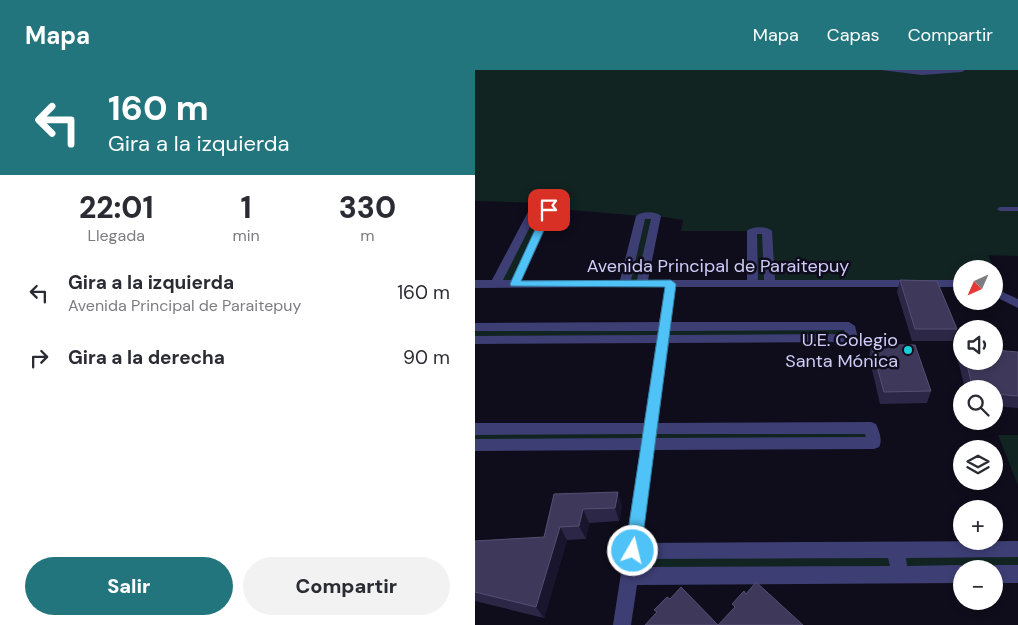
<!DOCTYPE html>
<html lang="es">
<meta charset="utf-8">
<style>
body{margin:0;font-family:"DM Sans",sans-serif;background:#f2f2f3;color:#2b2b33;height:100vh;display:flex;flex-direction:column;font-size:19px;white-space:nowrap}
*{box-sizing:border-box;margin:0}
p{font-size:16px;color:#7c7c81}
.icon{flex:none;width:28px;height:28px;fill:none;stroke:currentColor;stroke-width:2;stroke-linecap:round;stroke-linejoin:round}
.map{position:relative;flex:1;overflow:hidden}
.details{display:flex;flex-direction:column;background:#fff;width:475px}
.details>*{flex:none}
.banner{background:#23757d;color:#fff;overflow:hidden}
.needle{width:32px;rotate:225deg}
.fabs{position:absolute;left:478px;top:190px;display:grid;gap:10px}
.fabs a{display:grid;place-items:center;width:50px;height:50px;border-radius:50%;background:#fff;box-shadow:0 2px 8px #0003;font-size:25px}
.pin{position:absolute;display:grid;place-items:center;width:42px;height:42px;color:#fff;margin:-21px;border-radius:10px;box-shadow:0 2px 8px #0006}
.me{position:absolute;width:55px;margin:-28px;rotate:8deg;stroke-linejoin:round;filter:drop-shadow(0 0 4px #0008)}
.turn{display:flex;align-items:center;gap:18px;height:105px;padding:0 25px;font-size:22px}
.turn .icon{width:65px;height:65px;stroke-width:2.5}
.turn b{display:block;font-size:35px;line-height:42px}
.eta{display:flex;justify-content:space-evenly;align-items:center;height:85px;text-align:center}
.eta b{font-size:30px;font-weight:800;line-height:35px}
.primary-button{display:flex;gap:10px;margin-top:auto;padding:10px 25px}
.primary-button a{flex:1;height:58px;border-radius:30px;background:#23757d;color:#fff;font-size:20px;font-weight:800;line-height:58px;text-align:center}
.primary-button a+a{background:#f2f2f3;color:#2b2b33}
ul{padding:0;list-style:none}
li{display:flex;align-items:center;gap:15px;height:65px;padding:0 25px}
li div{flex:1}
li b{display:block;font-size:19px}
li em{font-style:normal}
header{display:flex;align-items:center;gap:30px;box-sizing:border-box;height:70px;padding:0 25px;background:#23757d;color:#fff}
header strong{font-size:24px}
nav{display:flex;gap:28px;margin-inline-start:auto;font-size:18px}
main{display:flex;flex:1;min-height:0}
.map>svg:first-child{display:block}
.green{fill:#112422}
.lines{fill:none;stroke-linecap:round;stroke-linejoin:round}
.lane{fill:#3d3e74;fill-rule:evenodd}
.street{fill:#3d3e74;fill-rule:evenodd}
.wall{fill:#2c2746}
.shaded-wall{fill:#19152d}
.building{fill:#3e395a;stroke:#545073}
.route{fill:#4fc3f7;stroke:#337fa1}
.poi-dot{fill:#1acfd8;stroke:#0f0d1b;stroke-width:2}
.labels{text-anchor:middle;stroke-width:5;stroke-linejoin:round;paint-order:stroke}
.street-label{font-size:18px;fill:#cfcdf9;stroke:#0f0d1b}
.poi-label{font-size:18px;fill:#cfcdf9;stroke:#0f0d1b;text-anchor:end}
</style>
<header>
<strong>Mapa</strong>
<nav><a>Mapa</a><a>Capas</a><a>Compartir</a></nav>
</header>
<main>
<section class="details">
<div class="banner">
<div class="turn"><svg class="icon" aria-label="left" viewBox="0 0 24 24"><path d="M17 20v-9H6M10 6l-5 5 5 5"/></svg><div><b>160 m</b>Gira a la izquierda</div></div>
</div>
<div class="eta">
<div><b>22:01</b><p>Llegada</p></div>
<div><b>1</b><p>min</p></div>
<div><b>330</b><p>m</p></div>
</div>
<ul>
<li><svg class="icon" aria-label="left" viewBox="0 0 24 24"><path d="M17 20v-9H6M10 6l-5 5 5 5"/></svg><div><b>Gira a la izquierda</b><p>Avenida Principal de Paraitepuy</p></div><em>160 m</em></li>
<li><svg class="icon" aria-label="right" viewBox="0 0 24 24"><path d="M7 20v-9h11M14 6l5 5-5 5"/></svg><div><b>Gira a la derecha</b></div><em>90 m</em></li>
</ul>
<div class="primary-button"><a>Salir</a><a>Compartir</a></div>
</section>
<div class="map">
<svg width="543" height="555" viewBox="0 0 543 555">
<rect width="100%" height="100%" fill="#0f0d1b"/>
<g class="green">
<path d="M0 0H543V186L513 185 531 227 519 222V199H486V213H278L276 161H206L208 150 181 146 167 214H150L166 146 96 140 70 133 0 131Z"/>
<path d="M59 140H74L40 214H21Z"/>
<path d="M374 256 377 268 0 270V257Z"/>
<path d="M396 358 399 373 0 375V359Z"/>
<path d="M523 365H543V415Z"/>
<path d="M543 479V504H519V499H486V504L154 506 158 481Z"/>
</g>
<g class="lines">
<path class="lane" d="M543 137V141H525L522 139 525 137Z"/>
<g class="street">
<path d="M406 0H490L487 2 447 5Z"/>
<path d="M59 137H74L79 140 47 210H145L161 146C167 141 180 141 186 146L173 210H272V161C277 156 292 156 297 161L300 210H486V217H201L196 252H374L380 256 383 268 377 272 194 273 183 353 396 352 401 354C404 361 408 370 404 377L399 379 179 380 167 473 543 471V487L431 488 432 496 486 495 492 498 486 499V513L162 515 156 555H138L165 380 0 381V369L167 368V364L0 365V353H169L181 273 0 274V266L182 265 183 261H0V253L184 252 190 217 0 218V210H17L54 140ZM62 143H68L36 210H28ZM170 149H176L162 210H156ZM282 164H287L289 210H283ZM369 260 370 264 195 265V261ZM182 364H390L391 367 181 368ZM413 488 415 496 164 497 165 489Z"/>
<path d="M519 218 543 229V238L519 226Z"/>
<path d="M519 495H543V513H519V499H512Z"/>
</g>
</g>
<g class="wall">
<path d="M425 210 482 259 477 271H437L422 222Z"/>
<path d="M396 275 456 321 452 333 405 334 394 287Z"/>
<path d="M486 281V291H519L543 282V338L519 336V319H490L483 290Z"/>
<path d="M79 424 147 436 144 451 114 453 111 469 92 470 69 548 0 531V471L69 467Z"/>
</g>
<g class="shaded-wall">
<path d="M143 422 147 436 144 451 140 438Z"/>
<path d="M108 439 114 453 111 469 104 456Z"/>
<path d="M85 457 92 470 69 548 61 537Z"/>
</g>
<g class="building">
<path d="M425 210 462 211 482 259H440Z"/>
<path d="M396 275H440L456 321 409 322Z"/>
<path d="M519 280 543 282V326L519 324V319H498L491 291H519Z"/>
<path d="M143 422 140 438 108 439 104 456 85 457 61 537 0 522V471L69 467 79 424Z"/>
<path d="M281 512 328 555H243L260 537 257 534 269 521 271 524Z"/>
<path d="M206 517 243 555H170L182 542 179 540 192 527 195 529Z"/>
</g>
<path class="route" d="M74 137 78 140 46 211 196 210 201 214 166 481 163 487 158 489 152 487 150 481 190 217 36 216 35 214 69 140Z"/>
<circle class="poi-dot" cx="433" cy="280" r="5"/>
<g class="labels">
<g class="street-label">
<text x="243" y="202">Avenida Principal de Paraitepuy</text>
</g>
<g class="poi-label">
<text x="423" y="276">U.E. Colegio<tspan x="423" dy="21">Santa Mónica</tspan></text>
</g>
</g>
</svg>
<div class="fabs">
<a><svg class="needle" viewBox="-14 -14 28 28"><path d="M0-13l5 13h-10z" fill="#e53935"/><path d="M0 13l5-13h-10z" fill="#7c7c81"/></svg></a>
<a><svg class="icon" aria-label="sound" viewBox="0 0 24 24"><path d="M4 9h4l5-4v14l-5-4H4zM17 9q2 3 0 6"/></svg></a>
<a><svg class="icon" aria-label="search" viewBox="0 0 24 24"><circle cx="10" cy="10" r="6"/><path d="M15 15l6 6"/></svg></a>
<a><svg class="icon" aria-label="layers" viewBox="0 0 24 24"><path d="M12 4l9 5-9 5-9-5zM3 14l9 5 9-5"/></svg></a>
<a>+</a>
<a>−</a>
</div>
<div class="pin" style="left:74px;top:140px;background:#d93025"><svg class="icon" aria-label="arrive" viewBox="0 0 24 24"><path d="M6 21V4h12l-3 4 3 4H6"/></svg></div>
<svg class="me" style="left:158px;top:481px" viewBox="-20 -20 40 40"><circle r="17" fill="#4fc3f7" stroke="#fff" stroke-width="3"/><path d="M0-11L8 9 0 5-8 9z" fill="#fff"/></svg>
</div>
</main>
